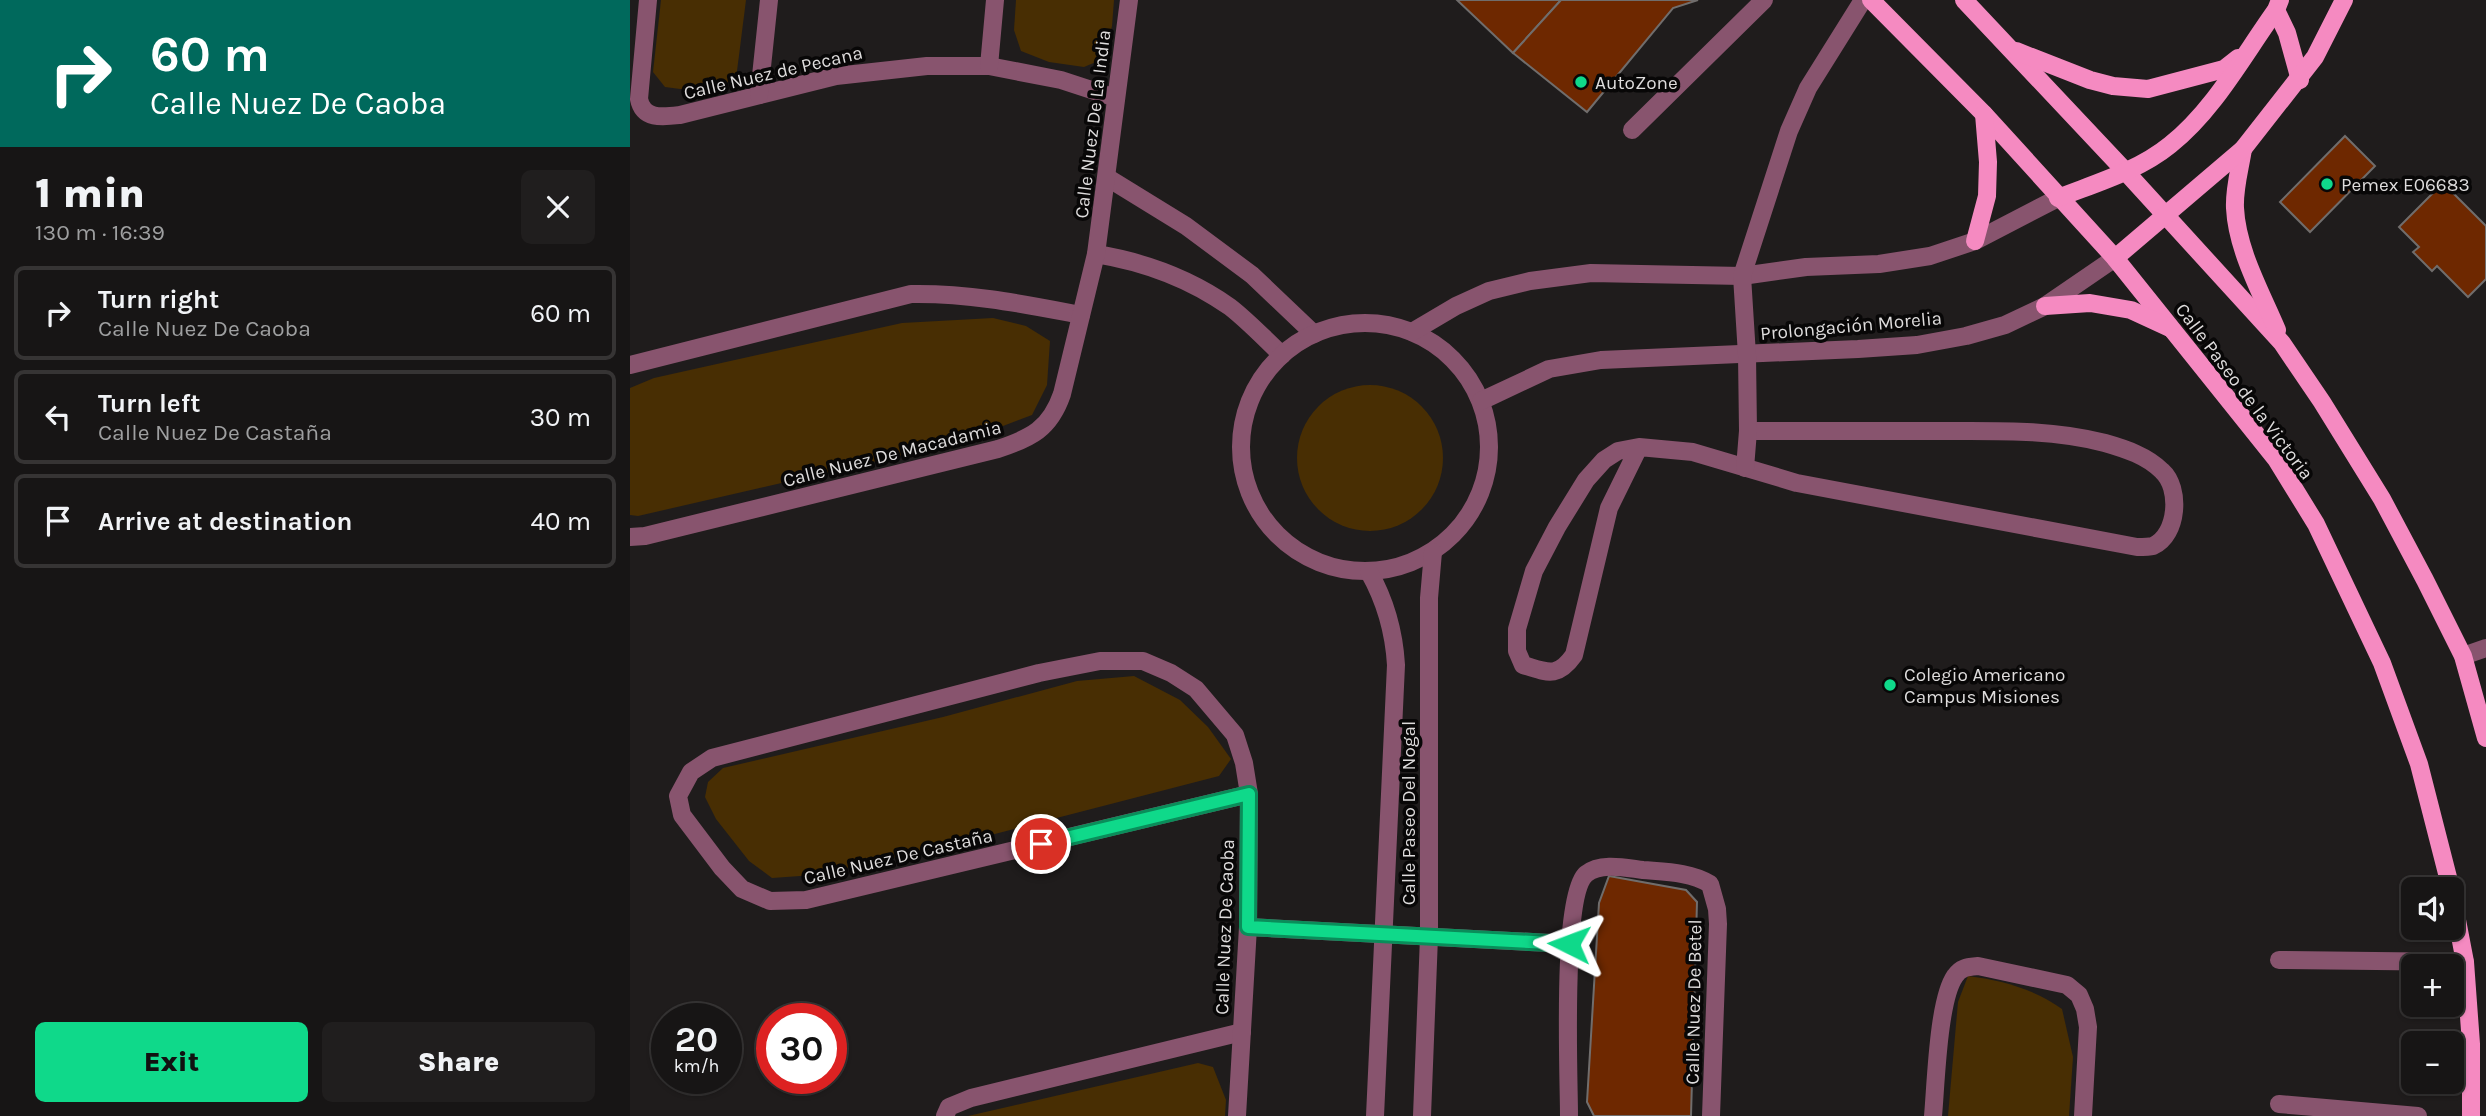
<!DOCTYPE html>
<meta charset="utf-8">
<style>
body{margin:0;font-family:Karla,sans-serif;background:#201e1e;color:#f1f3f6;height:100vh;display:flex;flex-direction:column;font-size:26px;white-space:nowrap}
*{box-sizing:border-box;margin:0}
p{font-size:23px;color:#9e9fa0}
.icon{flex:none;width:38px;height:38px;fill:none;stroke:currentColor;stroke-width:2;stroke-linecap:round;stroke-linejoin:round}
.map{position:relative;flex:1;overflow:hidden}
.panel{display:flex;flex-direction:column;background:#171515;width:630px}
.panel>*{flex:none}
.top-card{background:#00695c;color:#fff;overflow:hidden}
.tools{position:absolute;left:1771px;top:877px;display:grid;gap:14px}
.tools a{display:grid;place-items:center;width:63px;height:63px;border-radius:10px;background:#171515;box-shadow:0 2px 5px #0004,0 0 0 2px #363434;font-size:35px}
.speed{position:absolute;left:21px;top:1003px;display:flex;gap:14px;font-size:35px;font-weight:700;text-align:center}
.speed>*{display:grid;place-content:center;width:91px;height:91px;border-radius:50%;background:#171515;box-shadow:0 2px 5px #0004,0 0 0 2px #363434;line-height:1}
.speed small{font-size:18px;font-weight:400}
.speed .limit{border:10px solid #d22;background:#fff;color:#111}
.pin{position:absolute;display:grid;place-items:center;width:60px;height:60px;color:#fff;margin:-30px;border:4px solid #fff;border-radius:50%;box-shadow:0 2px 7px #0007}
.me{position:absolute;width:77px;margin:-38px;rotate:273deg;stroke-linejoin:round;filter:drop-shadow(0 0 5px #0008)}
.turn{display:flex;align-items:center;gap:24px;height:147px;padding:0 35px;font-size:32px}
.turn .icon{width:91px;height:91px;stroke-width:2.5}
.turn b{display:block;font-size:49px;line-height:60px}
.round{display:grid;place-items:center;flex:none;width:74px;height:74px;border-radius:10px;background:#201e1e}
.headline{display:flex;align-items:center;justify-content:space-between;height:119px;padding:0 35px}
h1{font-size:42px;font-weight:800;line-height:52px}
.cta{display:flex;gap:14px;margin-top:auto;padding:14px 35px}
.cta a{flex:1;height:80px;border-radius:10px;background:#0fd98a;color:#111;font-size:28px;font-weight:800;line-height:80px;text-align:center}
.cta a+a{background:#201e1e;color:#f1f3f6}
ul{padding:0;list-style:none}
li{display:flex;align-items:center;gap:21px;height:94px;margin:0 14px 10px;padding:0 21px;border:4px solid #363434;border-radius:10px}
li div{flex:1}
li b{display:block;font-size:26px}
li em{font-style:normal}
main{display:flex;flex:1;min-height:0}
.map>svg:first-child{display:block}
.green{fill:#482e03}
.building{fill:#6e2800;stroke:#706d6c;stroke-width:2}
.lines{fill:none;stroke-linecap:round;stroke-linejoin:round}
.minor{stroke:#88546e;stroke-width:18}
.major{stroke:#f58ac1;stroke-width:18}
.route-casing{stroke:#0a8d5a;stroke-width:18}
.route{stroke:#0fd98a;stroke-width:12}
.poi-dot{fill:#0fd98a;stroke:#080707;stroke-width:2.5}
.labels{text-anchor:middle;stroke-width:7;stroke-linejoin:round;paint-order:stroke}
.street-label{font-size:19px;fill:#dedcdc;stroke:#080707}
.poi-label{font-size:19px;fill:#dedcdc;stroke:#080707;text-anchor:start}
</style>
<main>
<section class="panel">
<div class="top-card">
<div class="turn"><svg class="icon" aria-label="right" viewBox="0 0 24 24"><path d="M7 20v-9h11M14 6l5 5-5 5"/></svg><div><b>60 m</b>Calle Nuez De Caoba</div></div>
</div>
<div class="headline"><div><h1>1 min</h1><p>130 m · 16:39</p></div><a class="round"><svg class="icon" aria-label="close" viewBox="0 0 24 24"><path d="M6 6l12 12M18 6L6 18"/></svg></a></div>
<ul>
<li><svg class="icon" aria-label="right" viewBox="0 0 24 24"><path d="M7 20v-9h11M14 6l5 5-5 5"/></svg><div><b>Turn right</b><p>Calle Nuez De Caoba</p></div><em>60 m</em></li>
<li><svg class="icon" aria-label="left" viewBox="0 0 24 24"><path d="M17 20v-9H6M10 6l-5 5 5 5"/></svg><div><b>Turn left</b><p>Calle Nuez De Castaña</p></div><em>30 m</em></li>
<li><svg class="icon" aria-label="arrive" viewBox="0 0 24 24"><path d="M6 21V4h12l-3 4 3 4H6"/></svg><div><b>Arrive at destination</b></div><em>40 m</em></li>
</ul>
<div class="cta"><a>Exit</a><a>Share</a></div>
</section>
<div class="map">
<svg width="1856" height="1116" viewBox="0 0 1856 1116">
<rect width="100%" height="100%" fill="#1f1c1c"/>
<g class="green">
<path d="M31 0H116L106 79 73 92 35 87 23 72Z"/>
<path d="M386 0H484L482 26 473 59 454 67 419 62 391 51 384 30Z"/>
<path d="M363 318 396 326 420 341 417 385 402 415 334 441 8 516 0 515V388L24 378 272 323Z"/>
<circle cx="740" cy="458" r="73"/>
<path d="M504 676 550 700 578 727 601 759 589 776 330 843 184 875 142 878 119 861 86 819 75 797 78 782 93 768 313 717 447 681Z"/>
<path d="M1338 976C1371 980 1404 989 1432 1009L1443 1057 1439 1116H1318L1328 1002Z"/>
<path d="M568 1063 583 1067 596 1100 595 1116H338Z"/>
</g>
<g class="building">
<path d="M827 0H931L883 53Z"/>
<path d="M931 0H1068L1043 8 957 112 883 53Z"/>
<path d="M1715 136 1745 166 1680 232 1650 202Z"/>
<path d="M1813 183 1856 226V279L1838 297 1807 266 1802 271 1783 252 1789 247 1769 227Z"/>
<path d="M979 876 1056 890 1067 902 1061 1116H964L957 1102 969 903Z"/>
</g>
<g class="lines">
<g class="minor">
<path d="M18 0 9 99C13 120 33 117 50 115L206 76 297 66H359L431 80 486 98"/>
<path d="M359 66 365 0"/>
<path d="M129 95 139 0"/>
<path d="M1002 130 1134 0"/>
<path d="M478 178 556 226 622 275 684 334"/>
<path d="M466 254C515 262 559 278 600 307 618 321 635 339 652 355"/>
<circle cx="735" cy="447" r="124"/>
<path d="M782 332 826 306 859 291 900 281 961 273 1112 276 1176 267 1249 264 1300 256 1345 241 1428 198"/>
<path d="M0 365 281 294C340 293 393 304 451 315"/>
<path d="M851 401 919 369 971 360 1228 349 1287 345 1336 336 1375 325 1415 306 1485 258"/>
<path d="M1009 447 979 508 944 655C927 679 917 672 893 665L887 651V629L904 571 927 527 956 480 974 460 988 451 1009 447 1063 452 1167 483 1507 547C1511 547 1519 547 1523 546 1548 535 1551 488 1532 471 1517 456 1496 449 1475 443 1422 429 1365 431 1310 431 1246 431 1182 431 1118 431"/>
<path d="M1115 468 1118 431 1117 355 1112 276 1159 131 1178 88 1233 0"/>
<path d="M0 537 15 536 368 449C401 438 420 429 432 394L466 254 499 0"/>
<path d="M739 572C756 602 764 631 766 665L745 1116"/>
<path d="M1833 656 1856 648"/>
<path d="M618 927 939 944"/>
<path d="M1649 960 1835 962"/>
<path d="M1649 1104 1788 1116"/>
<path d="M315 1116 319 1107 341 1098 612 1032"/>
<path d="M607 1116 618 927 619 794 614 763 605 735 566 689 541 673 513 661H470L409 673 82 758 61 772 48 796 52 815 92 868 112 889 140 901 176 900 619 794"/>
<path d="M792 1116 799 937V598L803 552"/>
<path d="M939 1116C939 1076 931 896 956 874 971 862 996 868 1013 870 1036 872 1060 872 1080 884L1087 909 1088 924 1081 1116"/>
<path d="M1303 1116C1306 1084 1308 1000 1325 976 1331 967 1338 967 1348 966L1437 985 1449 995 1455 1009 1458 1027 1453 1116"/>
</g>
<g class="major">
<path d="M1241 0 1354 114 1485 258 1646 459 1686 524 1752 663 1789 764 1821 889"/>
<path d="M1334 0 1496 172 1652 343 1692 402 1752 499 1795 580 1833 656 1856 738"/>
<path d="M1646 10 1657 33 1670 80"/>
<path d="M1386 51 1460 80 1483 86 1518 89 1594 69 1608 58"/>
<path d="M1613 149C1610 169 1604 188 1605 208 1607 250 1631 292 1647 330"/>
<path d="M1428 198C1466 183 1508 171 1540 145 1584 110 1613 56 1646 10L1650 0"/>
<path d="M1345 241 1357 196 1358 162 1354 114"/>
<path d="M1485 258 1613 149 1685 57 1714 0"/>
<path d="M1415 306 1460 303 1501 310 1540 328"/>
<path d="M1822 894 1835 962 1841 1044V1116"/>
</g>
</g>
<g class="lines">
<defs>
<path id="route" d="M411 844 619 794 618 927 939 944"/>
</defs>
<use href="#route" class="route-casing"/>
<use href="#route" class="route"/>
</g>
<g class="poi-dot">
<circle cx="951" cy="82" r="7"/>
<circle cx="1697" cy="184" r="7"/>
<circle cx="1260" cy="685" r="7"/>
</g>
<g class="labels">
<g class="street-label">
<text transform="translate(143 72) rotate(-13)" y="7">Calle Nuez de Pecana</text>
<text transform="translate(462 124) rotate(-83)" y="7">Calle Nuez De La India</text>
<text transform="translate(1221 325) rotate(-5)" y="7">Prolongación Morelia</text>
<text transform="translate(1615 391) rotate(53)" y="7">Calle Paseo de la Victoria</text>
<text transform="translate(262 453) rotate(-14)" y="7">Calle Nuez De Macadamia</text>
<text transform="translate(778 813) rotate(-90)" y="7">Calle Paseo Del Nogal</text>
<text transform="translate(268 856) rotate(-13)" y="7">Calle Nuez De Castaña</text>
<text transform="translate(594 927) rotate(-88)" y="7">Calle Nuez De Caoba</text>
<text transform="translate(1063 1002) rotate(-89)" y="7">Calle Nuez De Betel</text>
</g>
<g class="poi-label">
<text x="965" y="89">AutoZone</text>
<text x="1711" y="191">Pemex E06683</text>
<text x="1274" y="681">Colegio Americano<tspan x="1274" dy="22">Campus Misiones</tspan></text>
</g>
</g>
</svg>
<div class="tools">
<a><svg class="icon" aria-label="sound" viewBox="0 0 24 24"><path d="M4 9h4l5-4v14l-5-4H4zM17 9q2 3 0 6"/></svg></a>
<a>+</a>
<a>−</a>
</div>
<div class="speed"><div>20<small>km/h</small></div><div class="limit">30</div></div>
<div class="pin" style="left:411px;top:844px;background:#d93025"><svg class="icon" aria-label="arrive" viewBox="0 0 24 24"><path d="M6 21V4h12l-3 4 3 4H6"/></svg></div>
<svg class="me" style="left:939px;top:944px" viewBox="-20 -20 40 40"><path d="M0-17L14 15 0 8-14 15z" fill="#0fd98a" stroke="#fff" stroke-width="4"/></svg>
</div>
</main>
